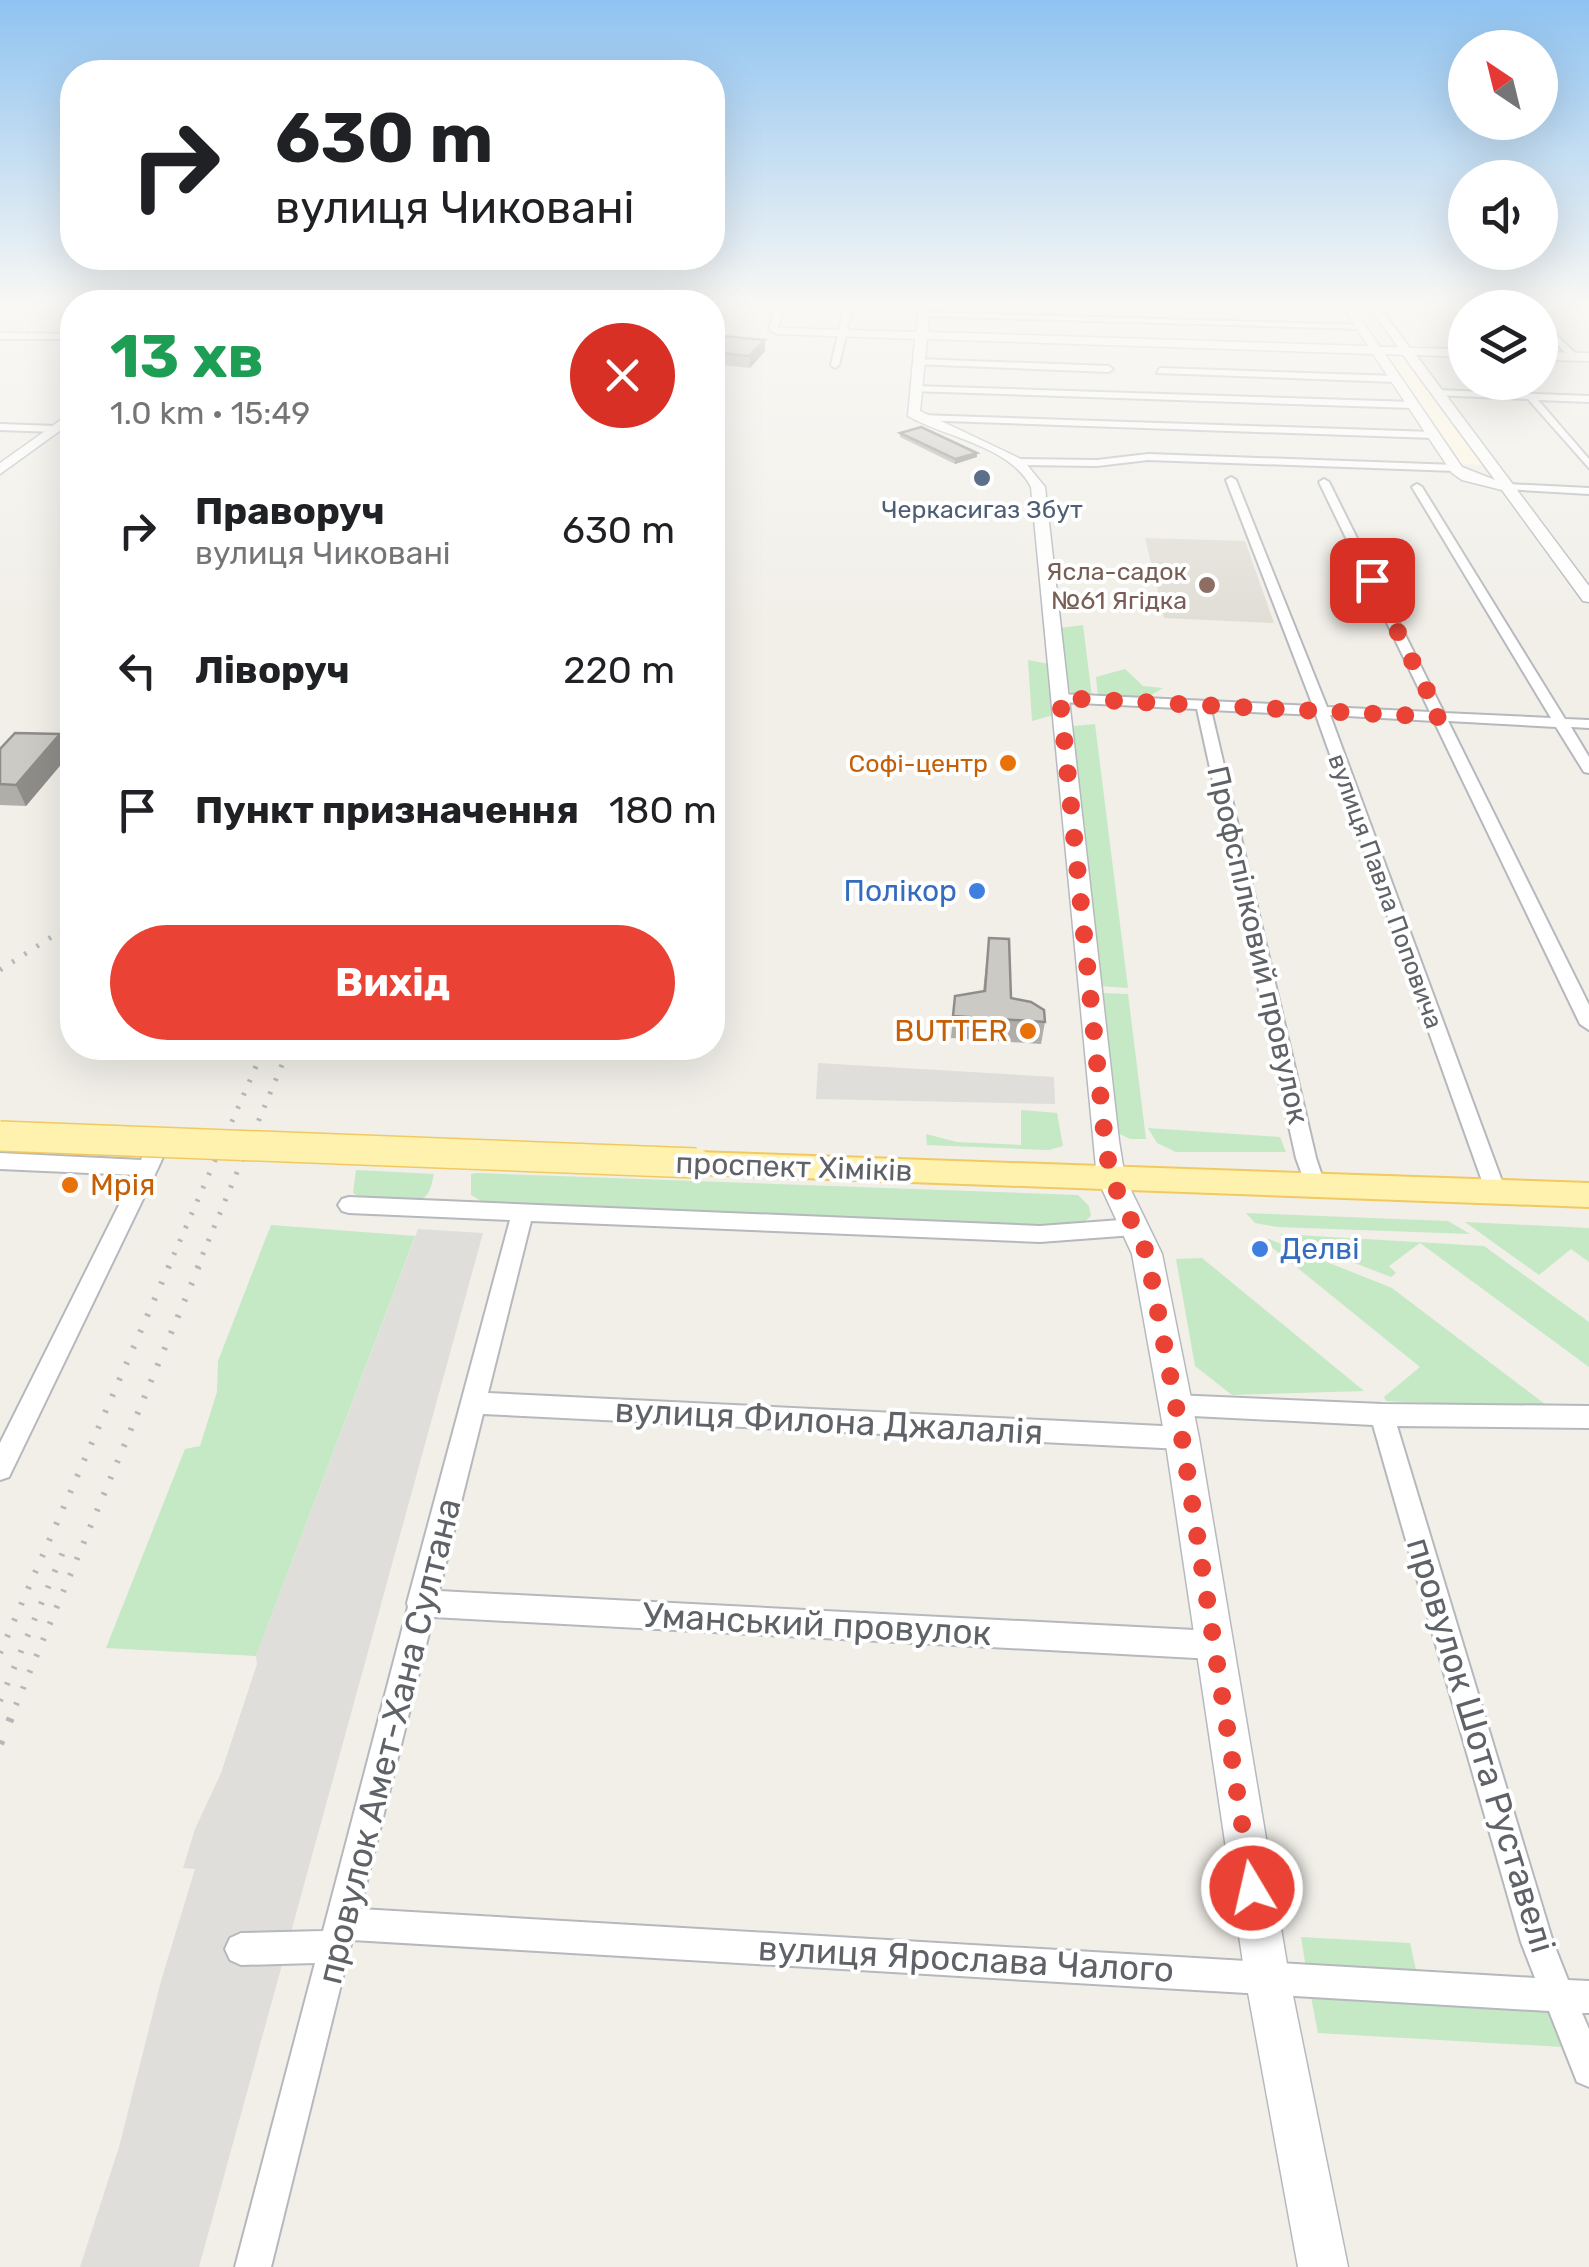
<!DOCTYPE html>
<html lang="uk">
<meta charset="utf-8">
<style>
body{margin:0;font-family:Rubik,sans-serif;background:#f2f2f2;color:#202124;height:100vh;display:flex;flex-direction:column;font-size:38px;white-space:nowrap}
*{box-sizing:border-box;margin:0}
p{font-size:32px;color:#757577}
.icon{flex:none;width:55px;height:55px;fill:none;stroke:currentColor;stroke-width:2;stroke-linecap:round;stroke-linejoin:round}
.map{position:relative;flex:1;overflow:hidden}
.panel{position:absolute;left:60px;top:290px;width:665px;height:770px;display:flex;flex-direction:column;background:#fff;border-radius:40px;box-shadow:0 10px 40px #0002}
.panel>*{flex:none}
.guide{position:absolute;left:60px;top:60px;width:665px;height:210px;border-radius:40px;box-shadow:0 10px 40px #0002;background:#fff;color:#202124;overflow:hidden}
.needle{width:65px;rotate:325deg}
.fabs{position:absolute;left:1448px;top:30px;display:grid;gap:20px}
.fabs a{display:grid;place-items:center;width:110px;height:110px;border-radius:50%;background:#fff;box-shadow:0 10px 40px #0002;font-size:50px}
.pin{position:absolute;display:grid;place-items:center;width:85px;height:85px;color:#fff;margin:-42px;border-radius:20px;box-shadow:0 5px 15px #0006}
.me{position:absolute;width:110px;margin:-55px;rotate:351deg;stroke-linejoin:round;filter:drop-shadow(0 0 8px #0008)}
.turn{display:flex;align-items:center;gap:35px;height:210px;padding:0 50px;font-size:45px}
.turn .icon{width:130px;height:130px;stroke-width:2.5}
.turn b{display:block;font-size:70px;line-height:85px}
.round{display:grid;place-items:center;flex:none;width:105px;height:105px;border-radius:52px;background:#f2f2f2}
.head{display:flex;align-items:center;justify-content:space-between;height:170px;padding:0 50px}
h1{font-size:60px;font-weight:700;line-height:75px;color:#1e9e55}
.cta{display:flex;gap:20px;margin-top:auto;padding:20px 50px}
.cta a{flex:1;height:115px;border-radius:60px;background:#ea4335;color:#fff;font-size:40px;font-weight:700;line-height:115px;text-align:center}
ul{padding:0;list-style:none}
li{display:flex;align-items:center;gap:30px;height:140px;padding:0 50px}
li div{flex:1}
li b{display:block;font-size:38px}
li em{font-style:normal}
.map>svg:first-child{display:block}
.commercial{fill:#fef7e0}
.industrial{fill:#e0deda}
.education{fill:#e1ded6}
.green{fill:#c5e8c5}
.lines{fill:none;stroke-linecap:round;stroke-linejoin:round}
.street-casing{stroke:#b5b8bc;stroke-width:4}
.secondary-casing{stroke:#b6babf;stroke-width:3}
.primary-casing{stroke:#f2c960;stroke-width:4}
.street{fill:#fff;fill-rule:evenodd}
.secondary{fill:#fff;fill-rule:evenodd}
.primary{fill:#fff2af;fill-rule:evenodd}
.rail-far4{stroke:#b6b7b8;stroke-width:2.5;stroke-dasharray:1 6;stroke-linecap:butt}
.rail-far3{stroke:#b6b7b8;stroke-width:4;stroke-dasharray:1 9;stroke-linecap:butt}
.rail-far2{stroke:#b6b7b8;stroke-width:5;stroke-dasharray:2.5 12;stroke-linecap:butt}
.rail-far1{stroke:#b6b7b8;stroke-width:6;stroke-dasharray:2.5 15;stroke-linecap:butt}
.rail{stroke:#b6b7b8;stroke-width:8;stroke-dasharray:4 20;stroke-linecap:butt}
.primary-bridge-casing{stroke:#f2c960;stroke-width:32;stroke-linecap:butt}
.primary-bridge{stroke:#fff2af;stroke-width:29}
.wall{fill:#afaea9}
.shaded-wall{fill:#8f8d8a}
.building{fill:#cccac5;stroke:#8f8d8a;stroke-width:2.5}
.route{stroke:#ea4335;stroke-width:18;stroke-dasharray:0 32.4}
.service-dot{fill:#5c6f8a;stroke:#fff;stroke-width:4}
.education-dot{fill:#8d6e63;stroke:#fff;stroke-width:4}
.food-dot{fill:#e8710a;stroke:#fff;stroke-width:4}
.shop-dot{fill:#3f7fe0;stroke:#fff;stroke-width:4}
.labels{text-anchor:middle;stroke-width:8;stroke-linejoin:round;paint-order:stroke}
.far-service-label{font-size:25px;fill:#4e5e75;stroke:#fff}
.far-education-label{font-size:25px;fill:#785e54;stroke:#fff;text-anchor:end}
.far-food-label{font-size:25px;fill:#c56008;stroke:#fff;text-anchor:end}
.far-street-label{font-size:25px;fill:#5f6368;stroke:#fff}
.shop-label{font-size:30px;fill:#366cbe;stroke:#fff;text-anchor:end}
.street-label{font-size:30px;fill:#5f6368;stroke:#fff}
.food-label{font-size:30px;fill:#c56008;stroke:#fff;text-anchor:end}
.near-street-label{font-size:35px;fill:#5f6368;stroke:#fff}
</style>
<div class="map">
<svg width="1589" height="2267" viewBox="0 0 1589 2267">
<rect width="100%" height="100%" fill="#f1efe8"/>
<path class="commercial" d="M1384 356H1408L1483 465 1457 464Z"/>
<g class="industrial">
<path d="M818 1063 1054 1077 1055 1104 816 1099Z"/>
<path d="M418 1229 483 1233 199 2267H80L119 2147 161 1981 195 1869 183 1868 195 1829 221 1773 257 1664 256 1656Z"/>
</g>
<path class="education" d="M1145 538 1245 541 1274 623 1164 618Z"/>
<g class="green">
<path d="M1083 625 1092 697 1073 694 1067 686 1060 628Z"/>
<path d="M1028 660 1049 664 1054 715 1032 721Z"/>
<path d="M1125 669 1143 686 1163 688 1146 698 1098 697 1096 677Z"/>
<path d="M1095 724 1128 988 1100 986 1073 750 1074 726Z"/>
<path d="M1102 993 1128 994 1146 1139H1130L1118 1133Z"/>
<path d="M1021 1110 1057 1113 1063 1146 1049 1150 927 1145 926 1134 957 1142 1021 1145Z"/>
<path d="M1148 1128 1280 1137 1286 1152H1176L1157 1143Z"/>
<path d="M356 1170 434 1174C432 1181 431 1192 425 1197 416 1206 363 1200 353 1193Z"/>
<path d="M477 1173 1078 1195 1089 1206 1091 1216 1078 1227 1016 1226 488 1205 471 1195V1174Z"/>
<path d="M1246 1213 1448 1221 1470 1234 1277 1227 1255 1223Z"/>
<path d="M1465 1222 1589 1228V1262L1571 1249 1539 1275Z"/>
<path d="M271 1225 415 1236 256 1656 106 1648 185 1449 200 1446 217 1392 218 1361Z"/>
<path d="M1279 1234 1484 1246 1589 1322V1367L1420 1243 1389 1266 1396 1273 1391 1277Z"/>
<path d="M1269 1239 1392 1288 1550 1408 1386 1401 1384 1397 1420 1367 1263 1240Z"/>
<path d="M1202 1258 1364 1391 1232 1395 1195 1366 1176 1259Z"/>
<path d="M1301 1937 1410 1943 1417 1975 1306 1968Z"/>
<path d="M1311 1997 1552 2011 1562 2047 1318 2033Z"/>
</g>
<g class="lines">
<defs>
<g id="street">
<path d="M776 304H784L778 328 782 331 778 334 769 330Z"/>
<path d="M845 304H853L839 365 835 368 831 365Z"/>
<path d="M1253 304H1349L1352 306 1348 308Z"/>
<path d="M1448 304H1456L1465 314V321Z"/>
<path d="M1519 304H1527L1531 308H1522Z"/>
<path d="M1584 304H1589V306H1585Z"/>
<path d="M924 312 1361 325 1365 327 1361 329 921 316Z"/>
<path d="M1540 319 1577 355V359H1571L1540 326Z"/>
<path d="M0 333 72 334V339H0Z"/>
<path d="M917 359 1109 366 1113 369 1109 372 914 364Z"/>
<path d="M1160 368 1395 376 1400 379 1395 382 1157 373Z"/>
<path d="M914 386 1413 402 1418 405 1413 408 911 391Z"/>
<path d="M1437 390 1589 396V402L1538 400 1589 459V468L1528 399 1434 395Z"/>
<path d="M919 415 1433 432 1438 435 1433 438 916 420Z"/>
<path d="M0 424 56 426 61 429 56 432 0 430Z"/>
<path d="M1148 454 1456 465 1461 468 1456 471 1148 460 1097 466 1018 465 1013 462 1018 459 1097 460Z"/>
<path d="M1231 477 1236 480 1327 707 1430 712 1319 482 1324 479 1329 482 1444 713 1551 718 1412 487 1417 484 1422 487 1565 719 1589 720V728L1571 727 1589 757V773L1584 772 1556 727 1448 721 1589 1005V1030L1580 1024 1434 721 1330 715 1506 1192 1503 1198H1489L1486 1192 1316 715 1211 710 1316 1158 1325 1185 1322 1191H1308L1296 1158 1197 709 1060 702 1053 698 1060 694 1313 706 1226 480Z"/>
<path d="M1507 484 1589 488V494L1503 489 1502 487Z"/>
<path d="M162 1130 172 1137 158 1168 9 1477 0 1480V1443L134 1175 0 1169V1153L141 1160 152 1132Z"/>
<path d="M349 1197 1040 1226 1134 1219 1142 1221 1145 1227 1142 1233 1134 1235 1040 1242 531 1221 488 1393 1182 1427 1191 1430 1194 1438 1191 1446 1182 1449 483 1414 439 1591 1214 1631 1224 1635 1228 1645 1224 1655 1214 1659 433 1617 360 1909 1535 1978 1521 1942 1373 1425 1173 1415 1165 1412 1161 1405 1165 1398 1173 1395 1382 1404 1589 1406V1428L1397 1426 1553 1942 1568 1980 1589 1981V2013H1582L1589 2029V2087L1577 2082 1549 2011 352 1940 271 2267H235L315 1963 241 1965 230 1960 225 1949 230 1938 241 1933 323 1931 408 1607 407 1603 510 1220 349 1213 342 1211 338 1205 342 1199Z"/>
</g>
<g id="secondary">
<path d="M920 304H930L928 332 1368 346 1341 304H1351L1380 347H1398L1367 304H1377L1410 348 1465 349V357L1416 355 1589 586V602L1583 601 1502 490 1462 480 1452 473 1373 354 927 339 920 411 1023 460 1045 487 1119 1141 1125 1178 1162 1254 1199 1438 1289 1976 1348 2267H1298L1245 1976 1165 1438 1132 1254 1097 1178 1031 487C1009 445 946 438 908 416L915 339 778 334 772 331 778 328 916 332ZM1385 354 1403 355 1495 480 1462 467Z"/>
<path d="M1540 352 1589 353V361L1540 360Z"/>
<path d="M72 412V422L0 474V463Z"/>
</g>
<path id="primary" d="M696 1152 1589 1183V1207L696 1174 685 1171 681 1163 685 1155Z"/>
</defs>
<use href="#street" class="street-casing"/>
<use href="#secondary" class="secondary-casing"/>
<use href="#primary" class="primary-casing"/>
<use href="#street" class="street"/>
<use href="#secondary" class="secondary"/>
<use href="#primary" class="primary"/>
<path class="rail-far4" d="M712 325 730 318"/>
<path class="rail-far3" d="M63 930 72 924"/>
<g class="rail-far2">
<path d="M0 970 67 927"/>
<path d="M168 1268 264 1048"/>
<path d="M197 1268 289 1048"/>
</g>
<g class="rail-far1">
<path d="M0 1653 169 1266"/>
<path d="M0 1701 66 1545"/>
<path d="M16 1705 199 1266"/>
</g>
<path class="rail" d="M0 1744 17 1703"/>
<defs>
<path id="primary-bridge" d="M0 1136 696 1163"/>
</defs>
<use href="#primary-bridge" class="primary-bridge-casing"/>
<use href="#primary-bridge" class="primary-bridge"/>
</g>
<g class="wall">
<path d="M712 335 765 340V351L750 368 712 364Z"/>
<path d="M900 433 977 457 955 464 900 437Z"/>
<path d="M0 749 69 755 26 806 0 805Z"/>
<path d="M989 938 1011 998 1045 1022 1041 1044 951 1038 955 996 983 991Z"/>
</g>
<g class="shaded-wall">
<path d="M765 340V351L750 368 749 356Z"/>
<path d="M977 453V457L955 464V459Z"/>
<path d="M60 734 69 755 26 806 16 785Z"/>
</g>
<g class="building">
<path d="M712 335 765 340 749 356 712 352Z"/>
<path d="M921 427 977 453 955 459 900 433Z"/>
<path d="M15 733 60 734 16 785 0 784V749Z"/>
<path d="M989 938 1009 939 1011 998 1031 1002 1044 1010 1045 1022 953 1016 955 996 985 991Z"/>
</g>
<linearGradient id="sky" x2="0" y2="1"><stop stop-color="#8fc3f1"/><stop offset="0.49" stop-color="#f9f8f5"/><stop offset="1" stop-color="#f9f8f5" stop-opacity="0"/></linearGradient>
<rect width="1589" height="621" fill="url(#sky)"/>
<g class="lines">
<path class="route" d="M1252 1888 1182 1438 1147 1254 1111 1178 1105 1141 1060 698 1440 717 1372 580"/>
</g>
<circle class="service-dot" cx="982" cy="478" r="10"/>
<circle class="education-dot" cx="1207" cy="585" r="10"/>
<g class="food-dot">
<circle cx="1008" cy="763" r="10"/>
<circle cx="1028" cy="1031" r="10"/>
<circle cx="70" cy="1185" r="10"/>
</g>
<g class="shop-dot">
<circle cx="977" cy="891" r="10"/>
<circle cx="1260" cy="1249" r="10"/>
</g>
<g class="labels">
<g class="far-service-label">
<text x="982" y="518">Черкасигаз Збут</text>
</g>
<g class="far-education-label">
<text x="1187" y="580">Ясла-садок<tspan x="1187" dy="29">№61 Ягідка</tspan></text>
</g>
<g class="far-food-label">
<text x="988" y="772">Софі-центр</text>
</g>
<g class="far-street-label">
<text transform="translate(1386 891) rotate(70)" y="9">вулиця Павла Поповича</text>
</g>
<g class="shop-label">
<text x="957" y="901">Полікор</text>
<text x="1280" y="1259" text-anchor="start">Делві</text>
</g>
<g class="street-label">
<text transform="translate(1258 945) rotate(77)" y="10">Профспілковий провулок</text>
<text transform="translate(794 1167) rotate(2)" y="10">проспект Хіміків</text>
</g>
<g class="food-label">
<text x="1008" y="1041">BUTTER</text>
<text x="90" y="1195" text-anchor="start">Мрія</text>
</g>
<g class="near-street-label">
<text transform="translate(829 1421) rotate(3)" y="12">вулиця Филона Джалалія</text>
<text transform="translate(817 1624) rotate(3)" y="12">Уманський провулок</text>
<text transform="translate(389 1741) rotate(-76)" y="12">провулок Амет-Хана Султана</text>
<text transform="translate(1481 1745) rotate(73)" y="12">провулок Шота Руставелі</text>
<text transform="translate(966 1959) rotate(3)" y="12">вулиця Ярослава Чалого</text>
</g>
</g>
</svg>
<div class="fabs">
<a><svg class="needle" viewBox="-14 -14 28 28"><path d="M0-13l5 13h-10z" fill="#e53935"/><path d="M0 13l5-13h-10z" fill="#757577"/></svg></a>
<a><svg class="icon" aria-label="sound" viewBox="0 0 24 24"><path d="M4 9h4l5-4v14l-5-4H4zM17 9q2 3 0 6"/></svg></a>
<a><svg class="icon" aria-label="layers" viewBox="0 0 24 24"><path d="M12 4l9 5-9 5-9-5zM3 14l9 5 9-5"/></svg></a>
</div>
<div class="pin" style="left:1372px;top:580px;background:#d93025"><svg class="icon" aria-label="arrive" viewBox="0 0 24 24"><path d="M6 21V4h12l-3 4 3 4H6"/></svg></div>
<svg class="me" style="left:1252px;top:1888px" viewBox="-20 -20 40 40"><circle r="17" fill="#ea4335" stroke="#fff" stroke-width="3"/><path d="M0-11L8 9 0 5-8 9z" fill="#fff"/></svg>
<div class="guide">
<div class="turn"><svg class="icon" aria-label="right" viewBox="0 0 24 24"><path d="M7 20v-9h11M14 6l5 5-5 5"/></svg><div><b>630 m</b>вулиця Чиковані</div></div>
</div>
<section class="panel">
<div class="head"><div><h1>13 хв</h1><p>1.0 km · 15:49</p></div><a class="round" style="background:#d93025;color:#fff"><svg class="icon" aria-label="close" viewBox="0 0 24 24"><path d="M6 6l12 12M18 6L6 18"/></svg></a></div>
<ul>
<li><svg class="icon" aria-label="right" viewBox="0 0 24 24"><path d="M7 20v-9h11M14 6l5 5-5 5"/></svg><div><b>Праворуч</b><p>вулиця Чиковані</p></div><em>630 m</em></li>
<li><svg class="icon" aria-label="left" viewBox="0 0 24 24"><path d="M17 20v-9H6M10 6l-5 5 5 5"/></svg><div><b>Ліворуч</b></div><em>220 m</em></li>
<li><svg class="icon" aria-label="arrive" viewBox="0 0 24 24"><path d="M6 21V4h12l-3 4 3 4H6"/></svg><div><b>Пункт призначення</b></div><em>180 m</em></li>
</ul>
<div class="cta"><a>Вихід</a></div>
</section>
</div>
